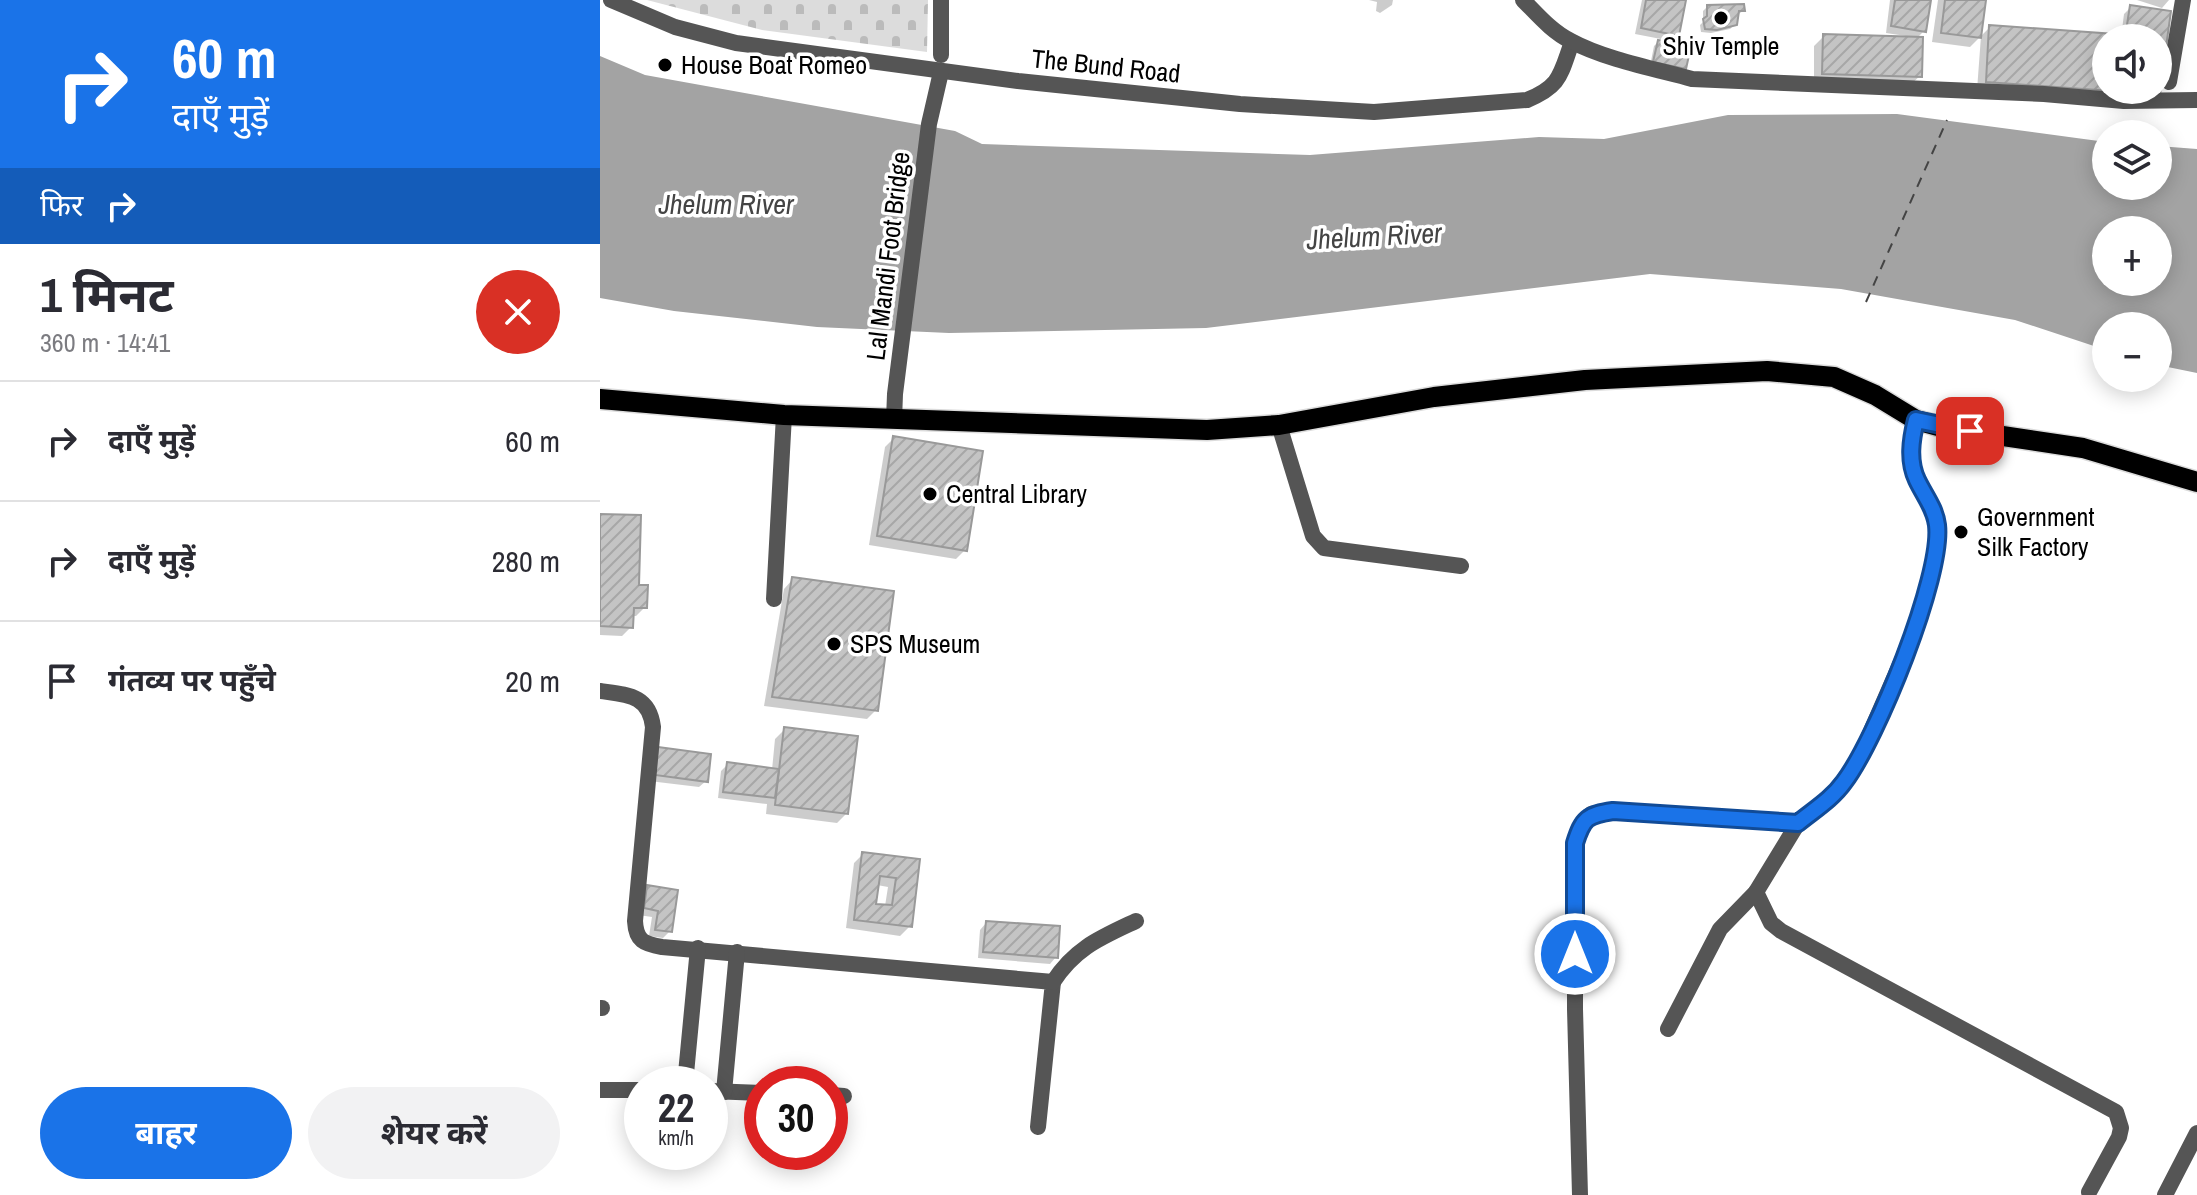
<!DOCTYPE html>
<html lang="hi">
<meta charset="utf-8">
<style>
body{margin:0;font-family:"Archivo Narrow","Noto Sans Devanagari",sans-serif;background:#f2f2f3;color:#2b2b33;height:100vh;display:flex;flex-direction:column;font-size:30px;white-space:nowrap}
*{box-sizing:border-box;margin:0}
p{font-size:26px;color:#7c7c81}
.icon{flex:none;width:44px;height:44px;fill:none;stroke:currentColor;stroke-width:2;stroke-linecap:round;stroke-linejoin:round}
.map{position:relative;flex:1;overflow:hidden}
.panel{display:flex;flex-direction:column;background:#fff;width:600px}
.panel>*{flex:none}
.top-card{background:#1a73e8;color:#fff;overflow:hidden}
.fabs{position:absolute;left:1492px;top:24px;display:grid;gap:16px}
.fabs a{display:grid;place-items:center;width:80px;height:80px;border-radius:50%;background:#fff;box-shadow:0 4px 20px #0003;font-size:40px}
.speed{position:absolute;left:24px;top:1066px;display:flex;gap:16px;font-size:40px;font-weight:700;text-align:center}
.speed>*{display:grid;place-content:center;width:104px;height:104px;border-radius:50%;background:#fff;box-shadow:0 4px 20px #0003;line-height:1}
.speed small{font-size:20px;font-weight:400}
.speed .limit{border:12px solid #d22;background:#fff;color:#111}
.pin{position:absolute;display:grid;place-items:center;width:68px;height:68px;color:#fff;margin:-34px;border-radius:16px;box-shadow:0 4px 12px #0006}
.me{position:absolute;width:88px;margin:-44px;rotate:0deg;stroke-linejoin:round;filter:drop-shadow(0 0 6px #0008)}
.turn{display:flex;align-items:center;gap:28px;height:168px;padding:0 40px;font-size:36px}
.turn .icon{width:104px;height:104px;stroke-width:2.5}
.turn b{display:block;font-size:56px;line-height:68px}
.then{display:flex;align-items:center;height:76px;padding:0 40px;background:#0003;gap:16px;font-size:30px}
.round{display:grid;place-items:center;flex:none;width:84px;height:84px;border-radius:42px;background:#f2f2f3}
.summary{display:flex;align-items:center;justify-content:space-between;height:136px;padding:0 40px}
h1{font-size:48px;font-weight:700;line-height:60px}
.cta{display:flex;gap:16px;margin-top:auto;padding:16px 40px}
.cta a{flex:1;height:92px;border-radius:48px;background:#1a73e8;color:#fff;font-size:32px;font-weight:700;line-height:92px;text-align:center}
.cta a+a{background:#f2f2f3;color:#2b2b33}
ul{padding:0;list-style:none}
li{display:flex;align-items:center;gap:24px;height:120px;padding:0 40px;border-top:2px solid #e1e1e2}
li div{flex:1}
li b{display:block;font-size:30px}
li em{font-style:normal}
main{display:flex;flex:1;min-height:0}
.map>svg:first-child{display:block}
.cemetery{fill:url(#cemetery-stones)}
.water{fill:#a3a3a3;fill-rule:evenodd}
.shadow{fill:#0003;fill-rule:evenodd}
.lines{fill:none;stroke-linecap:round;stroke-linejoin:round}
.ferry{stroke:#444;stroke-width:2;stroke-dasharray:10 8;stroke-linecap:butt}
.building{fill:url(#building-hatch);stroke:#999;stroke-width:2;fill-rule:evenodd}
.major-casing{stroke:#dbdbdb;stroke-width:23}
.minor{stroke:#555;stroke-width:16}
.major{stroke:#000;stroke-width:20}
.route-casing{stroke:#114b97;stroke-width:20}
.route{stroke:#1a73e8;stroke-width:14}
.poi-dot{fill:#000;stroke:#fff;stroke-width:3}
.labels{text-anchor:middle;stroke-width:7;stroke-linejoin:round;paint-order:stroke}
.poi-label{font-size:26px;fill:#000;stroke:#fff;text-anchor:start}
.street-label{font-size:26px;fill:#000;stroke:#fff}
.water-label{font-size:28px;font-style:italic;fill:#444;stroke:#fff}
</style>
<main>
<section class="panel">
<div class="top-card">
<div class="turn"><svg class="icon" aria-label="right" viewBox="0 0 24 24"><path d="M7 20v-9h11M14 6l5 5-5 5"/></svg><div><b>60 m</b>दाएँ मुड़ें</div></div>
<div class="then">फिर<svg class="icon" aria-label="right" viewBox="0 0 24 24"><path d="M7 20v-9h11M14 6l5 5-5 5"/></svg></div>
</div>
<div class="summary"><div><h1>1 मिनट</h1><p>360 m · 14:41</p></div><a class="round" style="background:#d93025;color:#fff"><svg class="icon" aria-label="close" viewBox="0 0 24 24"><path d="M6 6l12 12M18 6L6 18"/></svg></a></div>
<ul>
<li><svg class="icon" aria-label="right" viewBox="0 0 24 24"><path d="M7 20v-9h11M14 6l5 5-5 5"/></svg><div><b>दाएँ मुड़ें</b></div><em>60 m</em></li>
<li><svg class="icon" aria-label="right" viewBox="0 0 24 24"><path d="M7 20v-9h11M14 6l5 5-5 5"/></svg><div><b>दाएँ मुड़ें</b></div><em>280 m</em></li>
<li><svg class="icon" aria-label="arrive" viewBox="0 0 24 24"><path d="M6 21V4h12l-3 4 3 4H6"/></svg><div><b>गंतव्य पर पहुँचे</b></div><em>20 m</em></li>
</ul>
<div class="cta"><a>बाहर</a><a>शेयर करें</a></div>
</section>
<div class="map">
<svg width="1597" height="1195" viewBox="0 0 1597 1195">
<defs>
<pattern id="cemetery-stones" width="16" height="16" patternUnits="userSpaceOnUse" patternTransform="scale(2)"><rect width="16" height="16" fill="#dcdcdc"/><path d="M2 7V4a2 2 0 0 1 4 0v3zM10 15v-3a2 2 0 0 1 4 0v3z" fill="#bbb"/></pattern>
<pattern id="building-hatch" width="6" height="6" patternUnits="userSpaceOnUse" patternTransform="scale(2)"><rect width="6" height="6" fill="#c4c4c4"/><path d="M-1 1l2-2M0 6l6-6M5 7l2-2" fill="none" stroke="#a7a7a7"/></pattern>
</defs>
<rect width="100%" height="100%" fill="#fff"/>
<path class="cemetery" d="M47 0H328L327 52 162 30Z"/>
<path class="water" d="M0 56 45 75 355 131 382 144 710 155 939 137 1004 139 1128 115 1297 114 1506 142V186H1558V146L1597 149V373L1558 365V326H1506V350L1415 320 1241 289 1050 274 606 328 349 333 217 327 74 311 0 298ZM1506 230H1558V282H1506Z"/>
<g class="shadow">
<path d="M769 0H793L792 5 780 13 776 11 777 2Z"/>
<path d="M1042 0H1084L1077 35 1068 44 1085 68 1080 72 1050 66 1054 46 1061 39 1035 34Z"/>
<path d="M1290 0H1329L1324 31 1316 39 1320 76 1310 85 1214 83V46L1224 36 1306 39V36L1286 33Z"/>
<path d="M1338 0H1384L1379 38 1370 47 1332 42Z"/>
<path d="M1537 0H1569L1562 8Z"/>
<path d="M1107 7 1143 11 1137 15 1135 24 1130 29 1111 33 1101 32 1100 25 1103 22V11Z"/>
<path d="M1531 7 1569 13 1558 94 1513 96V90H1558V38H1521L1524 14Z"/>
<path d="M1390 27 1513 38H1506V90H1509L1500 99 1377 90 1381 36Z"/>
<path d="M294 438 365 550 356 559 269 545 285 447Z"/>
<path d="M0 516 45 607 36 616H32L31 627 22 636 0 635Z"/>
<path d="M193 579 276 710 267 719 164 706 184 589Z"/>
<path d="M185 729 247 813 237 823 166 814 167 804 118 798 121 771 128 764 172 770 175 739Z"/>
<path d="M52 756 106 781 99 787 49 781Z"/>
<path d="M263 854 318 861 310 926 300 936 246 928 254 863ZM277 885 288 887 285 906 274 905Z"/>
<path d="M48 887 70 931 63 938 49 936 52 917 38 915 41 894Z"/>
<path d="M386 923 456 957 450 964 378 958 380 930Z"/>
</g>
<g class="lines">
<path class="ferry" d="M1266 302 1347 120"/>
</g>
<g class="building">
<path d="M1046 0H1086L1079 36 1041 28Z"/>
<path d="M1295 0H1331L1326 32 1291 26Z"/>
<path d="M1345 0H1386L1381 38 1341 33Z"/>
<path d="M1144 4 1145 11H1139L1137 25 1117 30 1105 29 1103 19 1107 16V5Z"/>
<path d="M1530 5 1571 11 1563 69 1558 68V38H1525Z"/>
<path d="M1389 25 1515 34V38H1506V90L1511 91 1386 82Z"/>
<path d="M1223 34 1323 37 1322 77 1222 74Z"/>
<path d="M1058 40 1091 46 1086 69 1053 62Z"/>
<path d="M1558 68 1563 69 1560 95 1523 90H1558Z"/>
<path d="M293 436 383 451 367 551 277 536Z"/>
<path d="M0 514 41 515 39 585H48L47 608H34L33 628 0 626Z"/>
<path d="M192 577 294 591 278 711 172 697Z"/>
<path d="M184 727 258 736 248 814 175 805Z"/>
<path d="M58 747 111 754 108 782 55 775Z"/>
<path d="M127 762 179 769 175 798 123 792Z"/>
<path d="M262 852 320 859 312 927 254 920ZM280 876 296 878 292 905 276 904Z"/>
<path d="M47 885 78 890 72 932 55 930 58 911 44 908Z"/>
<path d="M386 921 460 926 458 958 383 952Z"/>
</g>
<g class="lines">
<defs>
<path id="major" d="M0 399 184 415 607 430 679 425 834 397 985 380 1167 371 1234 377 1275 395 1316 420 1342 427 1483 448 1597 482"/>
</defs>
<use href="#major" class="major-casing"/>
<g class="minor">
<path d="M11 0 75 27 136 43 418 81 640 104 774 112 927 100C961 86 960 75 972 42"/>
<path d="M923 0C937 14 952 32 971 41 1004 59 1055 69 1092 79L1444 94 1524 101 1597 100"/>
<path d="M341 55V0"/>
<path d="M1569 82 1583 0"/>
<path d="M294 420 295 394 329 124 341 72"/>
<path d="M679 425 713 536 724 548 861 566"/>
<path d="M174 599 184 415"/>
<path d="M0 691C28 695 49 695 53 727L35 921C36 941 44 944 62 947L453 982 438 1127"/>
<path d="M1156 892 1171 923 1181 931 1516 1112 1521 1128 1519 1137 1489 1192"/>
<path d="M453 982C475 948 500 938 536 921"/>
<path d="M0 1008H2"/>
<path d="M1068 1029 1120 929 1156 892 1198 823 1231 797 1258 761 1302 660 1325 601 1338 544 1337 522 1316 478 1312 461 1311 439 1316 420"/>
<path d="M85 1084 98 948"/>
<path d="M0 1090H42"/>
<path d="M110 1091 162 1093"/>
<path d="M124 1092 137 952"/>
<path d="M230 1095 244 1096"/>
<path d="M980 1195 975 1009V843L981 826 991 814 1013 811 1198 823"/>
<path d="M1565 1195 1597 1133"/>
</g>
<use href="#major" class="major"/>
</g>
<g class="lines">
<defs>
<path id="route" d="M975 954V843C983 818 987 815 1013 811L1198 823C1214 810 1232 799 1244 782 1276 740 1343 576 1337 525 1335 508 1324 495 1317 480 1308 461 1311 440 1316 420L1370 431"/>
</defs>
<use href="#route" class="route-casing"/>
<use href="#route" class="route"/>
</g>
<g class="poi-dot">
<circle cx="1121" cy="18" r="8"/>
<circle cx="65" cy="65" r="8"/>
<circle cx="330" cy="494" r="8"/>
<circle cx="1361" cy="532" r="8"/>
<circle cx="234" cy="644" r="8"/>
</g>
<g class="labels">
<g class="poi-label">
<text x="1121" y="55" text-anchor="middle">Shiv Temple</text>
<text x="81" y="74">House Boat Romeo</text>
<text x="346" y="503">Central Library</text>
<text x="1377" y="526">Government<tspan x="1377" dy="30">Silk Factory</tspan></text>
<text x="250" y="653">SPS Museum</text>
</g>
<g class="street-label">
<text transform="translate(506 66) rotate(6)" y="9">The Bund Road</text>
<text transform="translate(288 256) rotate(-83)" y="9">Lal Mandi Foot Bridge</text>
</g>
<g class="water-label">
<text x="126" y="214">Jhelum River</text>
<text transform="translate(774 236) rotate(-3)" y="10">Jhelum River</text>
</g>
</g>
</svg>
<div class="fabs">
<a><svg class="icon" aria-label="sound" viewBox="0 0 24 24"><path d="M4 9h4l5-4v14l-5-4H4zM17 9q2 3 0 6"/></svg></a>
<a><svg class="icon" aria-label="layers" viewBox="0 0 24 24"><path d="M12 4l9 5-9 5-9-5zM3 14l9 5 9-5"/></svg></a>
<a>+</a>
<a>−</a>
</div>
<div class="speed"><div>22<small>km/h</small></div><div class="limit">30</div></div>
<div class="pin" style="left:1370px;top:431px;background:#d93025"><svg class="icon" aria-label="arrive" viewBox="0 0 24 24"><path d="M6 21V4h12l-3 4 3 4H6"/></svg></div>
<svg class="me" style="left:975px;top:954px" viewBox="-20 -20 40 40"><circle r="17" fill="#1a73e8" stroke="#fff" stroke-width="3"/><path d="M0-11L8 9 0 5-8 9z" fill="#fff"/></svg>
</div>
</main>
